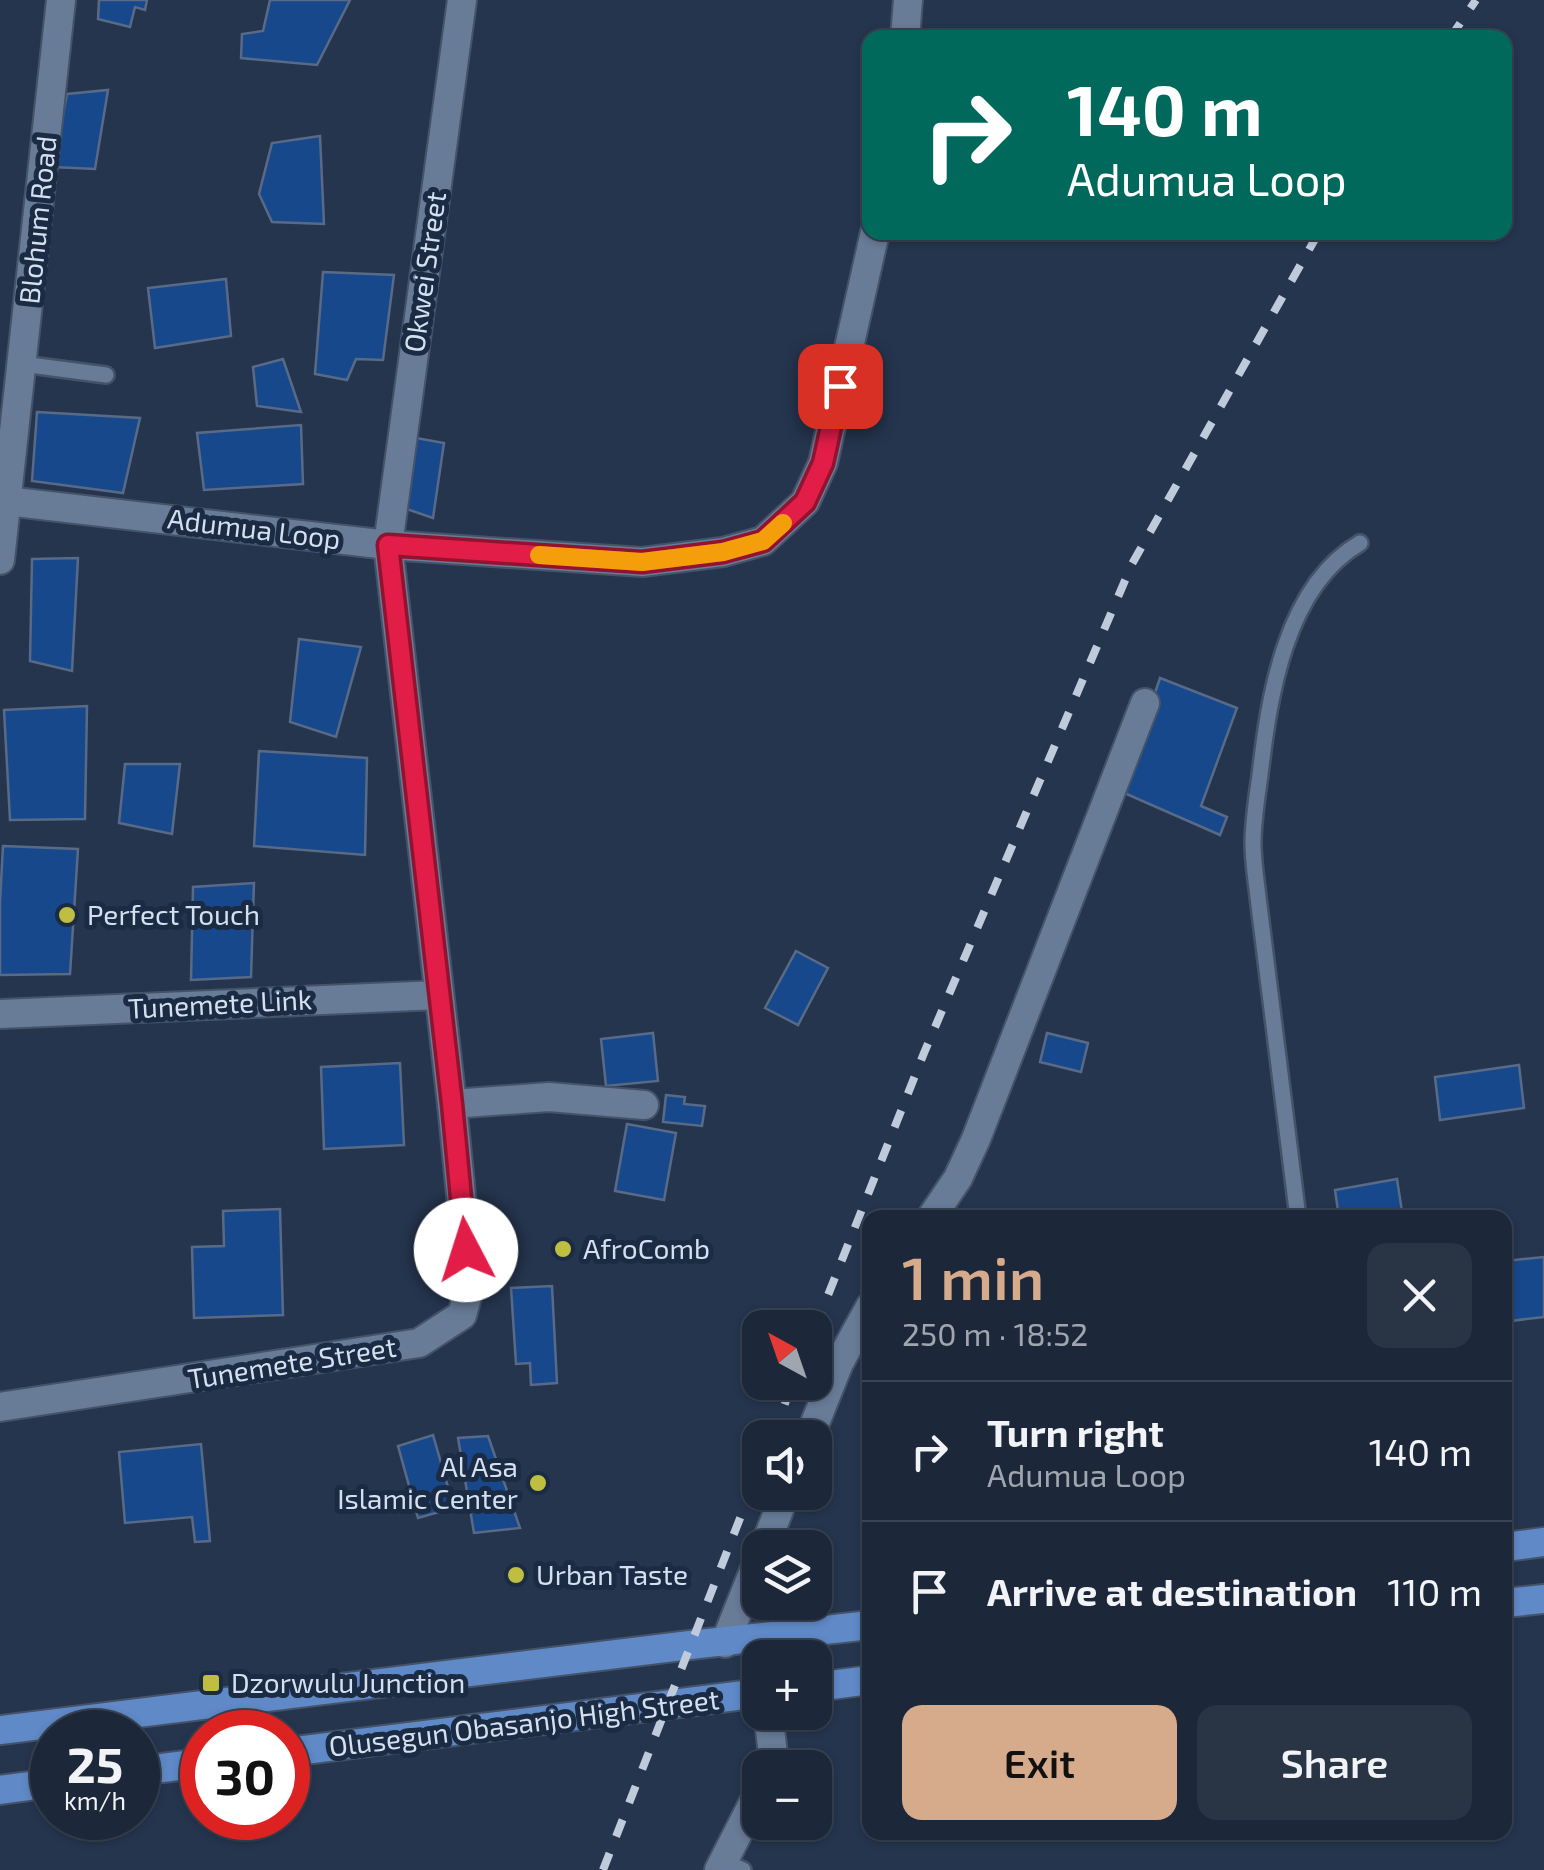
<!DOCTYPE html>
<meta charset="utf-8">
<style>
body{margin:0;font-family:"Exo 2",sans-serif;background:#293445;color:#f1f3f6;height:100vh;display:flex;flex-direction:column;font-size:38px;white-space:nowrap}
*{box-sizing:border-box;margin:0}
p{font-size:32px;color:#a0a6af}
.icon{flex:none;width:55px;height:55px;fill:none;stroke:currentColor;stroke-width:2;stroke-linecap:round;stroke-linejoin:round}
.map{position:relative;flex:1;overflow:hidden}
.details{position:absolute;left:862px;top:1210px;width:650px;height:630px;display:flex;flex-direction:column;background:#1c283a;border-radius:20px;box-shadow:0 2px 8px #0004,0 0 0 2px #3a4454}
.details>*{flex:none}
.top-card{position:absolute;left:862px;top:30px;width:650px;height:210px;border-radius:20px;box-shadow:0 2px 8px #0004,0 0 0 2px #3a4454;background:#00695c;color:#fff;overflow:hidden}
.needle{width:65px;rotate:320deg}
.controls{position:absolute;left:742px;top:1310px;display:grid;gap:20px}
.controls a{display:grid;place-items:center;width:90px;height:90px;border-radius:20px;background:#1c283a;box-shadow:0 2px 8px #0004,0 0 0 2px #3a4454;font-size:50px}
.speed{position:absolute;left:30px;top:1710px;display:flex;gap:20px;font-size:50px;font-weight:700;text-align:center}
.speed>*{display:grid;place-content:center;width:130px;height:130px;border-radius:50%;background:#1c283a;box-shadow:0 2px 8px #0004,0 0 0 2px #3a4454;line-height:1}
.speed small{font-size:25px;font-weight:400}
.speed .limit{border:15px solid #d22;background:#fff;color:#111}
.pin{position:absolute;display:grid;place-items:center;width:85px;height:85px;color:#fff;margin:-42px;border-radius:20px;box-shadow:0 5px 15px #0006}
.me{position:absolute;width:110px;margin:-55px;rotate:355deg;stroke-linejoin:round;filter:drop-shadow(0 0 8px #0008)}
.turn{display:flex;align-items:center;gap:35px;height:210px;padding:0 40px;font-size:45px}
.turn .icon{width:130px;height:130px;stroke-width:2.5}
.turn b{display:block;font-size:70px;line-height:85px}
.round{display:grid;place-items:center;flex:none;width:105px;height:105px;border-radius:20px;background:#293445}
.summary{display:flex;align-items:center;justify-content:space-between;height:170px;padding:0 40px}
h1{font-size:60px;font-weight:600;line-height:75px;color:#d6ab8b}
.button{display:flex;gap:20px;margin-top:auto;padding:20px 40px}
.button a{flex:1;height:115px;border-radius:20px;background:#d6ab8b;color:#111;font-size:40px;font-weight:600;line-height:115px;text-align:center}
.button a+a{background:#293445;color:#f1f3f6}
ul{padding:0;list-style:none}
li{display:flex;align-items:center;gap:30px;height:140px;padding:0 40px;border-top:2px solid #3a4454}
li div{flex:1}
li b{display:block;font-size:38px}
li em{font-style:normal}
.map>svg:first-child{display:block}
.building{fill:#18488c;stroke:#586a86;stroke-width:2.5}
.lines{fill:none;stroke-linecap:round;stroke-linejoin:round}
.service-casing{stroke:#455368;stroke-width:20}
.minor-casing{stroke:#455368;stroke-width:32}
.primary-casing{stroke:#455368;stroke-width:32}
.service{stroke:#687b97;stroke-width:15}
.minor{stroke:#687b97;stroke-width:28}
.primary{stroke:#5f89c7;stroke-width:28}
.rail{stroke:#bfcadb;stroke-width:8;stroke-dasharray:18 18;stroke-linecap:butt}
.route-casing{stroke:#92132f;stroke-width:25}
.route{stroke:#e11d48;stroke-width:18}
.slow{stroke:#f59e0b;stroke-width:18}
.poi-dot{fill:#c0be40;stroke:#1b2b43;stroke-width:4}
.labels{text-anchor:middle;stroke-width:10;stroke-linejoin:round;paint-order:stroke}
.street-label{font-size:28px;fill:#d4dfef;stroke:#1b2b43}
.poi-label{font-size:28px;fill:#d4dfef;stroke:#1b2b43;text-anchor:start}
</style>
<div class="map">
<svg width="1544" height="1870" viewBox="0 0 1544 1870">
<rect width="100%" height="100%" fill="#25354e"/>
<g class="building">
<path d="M99 0H147L145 10 135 7 130 27 98 19Z"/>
<path d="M270 0H350L317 65 241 58 242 34 263 31Z"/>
<path d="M108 90 95 169 53 167 67 94Z"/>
<path d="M320 136 324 224 272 222 259 194 272 143Z"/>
<path d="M323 272 394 275 383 360 356 359 347 380 315 374Z"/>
<path d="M226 279 231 336 155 348 148 288Z"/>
<path d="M283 359 301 412 257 406 253 367Z"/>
<path d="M37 412 140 418 123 493 32 481Z"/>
<path d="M301 425 303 484 204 490 197 433Z"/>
<path d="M405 436 444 443 433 518 398 506Z"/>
<path d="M78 558 72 671 30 661 32 559Z"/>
<path d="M299 639 361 647 336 737 290 722Z"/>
<path d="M1160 678 1237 708 1201 806 1227 817 1220 835 1122 792Z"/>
<path d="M87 706 85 819 10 820 4 710Z"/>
<path d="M259 751 367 758 365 855 254 846Z"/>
<path d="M125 764H180L172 834 119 823Z"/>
<path d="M3 846 78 849 70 974 0 975V902Z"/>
<path d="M254 883 251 977 191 980 193 887Z"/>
<path d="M796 951 828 968 798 1025 765 1008Z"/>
<path d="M653 1033 658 1081 606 1086 601 1039Z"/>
<path d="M1047 1033 1088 1043 1081 1072 1040 1062Z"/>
<path d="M400 1063 404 1145 324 1149 321 1067Z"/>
<path d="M1519 1065 1524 1108 1440 1120 1435 1077Z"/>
<path d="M666 1095 685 1097 684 1104 705 1106 702 1126 663 1122Z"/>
<path d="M627 1124 676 1133 664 1200 615 1191Z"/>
<path d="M1397 1179 1403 1218H1339L1335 1190Z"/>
<path d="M280 1209 283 1315 194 1318 192 1247 224 1246 223 1211Z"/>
<path d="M1544 1257V1317L1510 1321 1505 1261Z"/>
<path d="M552 1286 557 1383 531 1385 530 1363 516 1364 511 1288Z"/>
<path d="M433 1435 454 1508 418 1518 398 1446Z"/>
<path d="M488 1436 520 1528 474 1533 458 1438Z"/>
<path d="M201 1444 210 1541 195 1542 192 1517 125 1523 119 1452Z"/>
</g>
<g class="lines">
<defs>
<g id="service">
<path d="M22 364 106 375"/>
<path d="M1298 1218 1258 897C1256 879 1253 861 1253 843 1253 821 1257 797 1260 775 1269 697 1285 587 1360 543"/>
<path d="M724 1862 743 1870"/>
</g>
<g id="minor">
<path d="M905 38 908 0"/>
<path d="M6 501 388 545 642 562 723 552 763 541 805 502 823 463 875 232"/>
<path d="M0 560 61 0"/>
<path d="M0 1014 439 995"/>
<path d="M452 1104 549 1097 644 1105"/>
<path d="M931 1218 958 1178 976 1139 1145 703"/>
<path d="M0 1407 419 1343 462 1315 470 1286 452 1104 388 545 462 0"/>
<path d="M809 1438 839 1363 870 1307"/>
<path d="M764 1548 786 1492"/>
<path d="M725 1643 760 1556"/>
<path d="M768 1712 774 1763 771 1768"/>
<path d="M719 1870 760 1790"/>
</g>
<g id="primary">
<path d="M1505 1547 1544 1542"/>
<path d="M1505 1603 1544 1599"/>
<path d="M815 1687 870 1680"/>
<path d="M0 1730 690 1645 870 1625"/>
<path d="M288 1752 760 1693"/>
<path d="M138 1771 202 1763"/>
<path d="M0 1790 52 1783"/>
</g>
</defs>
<use href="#service" class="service-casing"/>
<use href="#minor" class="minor-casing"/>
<use href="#primary" class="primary-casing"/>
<use href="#service" class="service"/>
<use href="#minor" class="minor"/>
<use href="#primary" class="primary"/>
<g class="rail">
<path d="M1450 38 1476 0"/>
<path d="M815 1328 924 1053 1132 564 1319 232"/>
<path d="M772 1438 793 1382"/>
<path d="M603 1870 760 1467"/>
</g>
</g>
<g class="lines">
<defs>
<path id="route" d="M466 1250 452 1104 388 545 642 562 723 552 763 541 805 502 823 463 840 386"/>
</defs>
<use href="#route" class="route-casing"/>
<use href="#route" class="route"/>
<path class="slow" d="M539 555 642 562 723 552 763 541 783 523"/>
</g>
<g class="poi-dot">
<circle cx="67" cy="915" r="10"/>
<circle cx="563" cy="1249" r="10"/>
<circle cx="538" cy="1483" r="10"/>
<circle cx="516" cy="1575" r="10"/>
<rect x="201" y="1673" width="20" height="20" rx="5"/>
</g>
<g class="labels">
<g class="street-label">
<text transform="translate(38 220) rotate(-84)" y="10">Blohum Road</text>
<text transform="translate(425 272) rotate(-82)" y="10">Okwei Street</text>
<text transform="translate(254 529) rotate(7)" y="10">Adumua Loop</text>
<text transform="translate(220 1004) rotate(-3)" y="10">Tunemete Link</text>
<text transform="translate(292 1363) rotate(-9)" y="10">Tunemete Street</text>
<text transform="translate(524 1723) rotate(-7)" y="10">Olusegun Obasanjo High Street</text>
</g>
<g class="poi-label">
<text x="87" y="925">Perfect Touch</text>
<text x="583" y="1259">AfroComb</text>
<text x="518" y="1477" text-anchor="end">Al Asa<tspan x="518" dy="32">Islamic Center</tspan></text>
<text x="536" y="1585">Urban Taste</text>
<text x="231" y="1693">Dzorwulu Junction</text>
</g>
</g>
</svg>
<div class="controls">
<a><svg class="needle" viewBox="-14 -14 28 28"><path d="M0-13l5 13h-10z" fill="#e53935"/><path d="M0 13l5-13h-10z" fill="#a0a6af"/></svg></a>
<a><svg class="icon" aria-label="sound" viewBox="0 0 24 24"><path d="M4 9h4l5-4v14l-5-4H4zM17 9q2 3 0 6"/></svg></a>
<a><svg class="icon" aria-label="layers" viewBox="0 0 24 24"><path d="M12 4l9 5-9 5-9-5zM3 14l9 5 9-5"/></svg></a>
<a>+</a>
<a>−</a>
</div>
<div class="speed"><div>25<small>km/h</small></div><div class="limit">30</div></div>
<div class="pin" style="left:840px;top:386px;background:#d93025"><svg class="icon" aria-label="arrive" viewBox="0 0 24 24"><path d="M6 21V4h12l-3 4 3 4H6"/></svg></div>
<svg class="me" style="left:466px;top:1250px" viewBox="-20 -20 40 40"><circle r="19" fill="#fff"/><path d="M0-13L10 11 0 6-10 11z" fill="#e11d48"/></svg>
<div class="top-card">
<div class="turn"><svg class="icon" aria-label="right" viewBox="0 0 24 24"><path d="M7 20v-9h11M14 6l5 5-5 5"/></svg><div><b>140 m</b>Adumua Loop</div></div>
</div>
<section class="details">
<div class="summary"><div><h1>1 min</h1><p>250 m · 18:52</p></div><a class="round"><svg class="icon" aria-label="close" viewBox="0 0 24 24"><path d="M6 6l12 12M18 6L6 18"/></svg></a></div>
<ul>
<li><svg class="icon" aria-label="right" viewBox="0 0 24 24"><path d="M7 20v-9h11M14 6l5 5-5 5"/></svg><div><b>Turn right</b><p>Adumua Loop</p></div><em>140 m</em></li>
<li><svg class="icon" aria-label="arrive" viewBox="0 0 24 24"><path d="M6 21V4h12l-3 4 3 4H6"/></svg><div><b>Arrive at destination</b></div><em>110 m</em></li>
</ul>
<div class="button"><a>Exit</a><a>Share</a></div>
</section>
</div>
